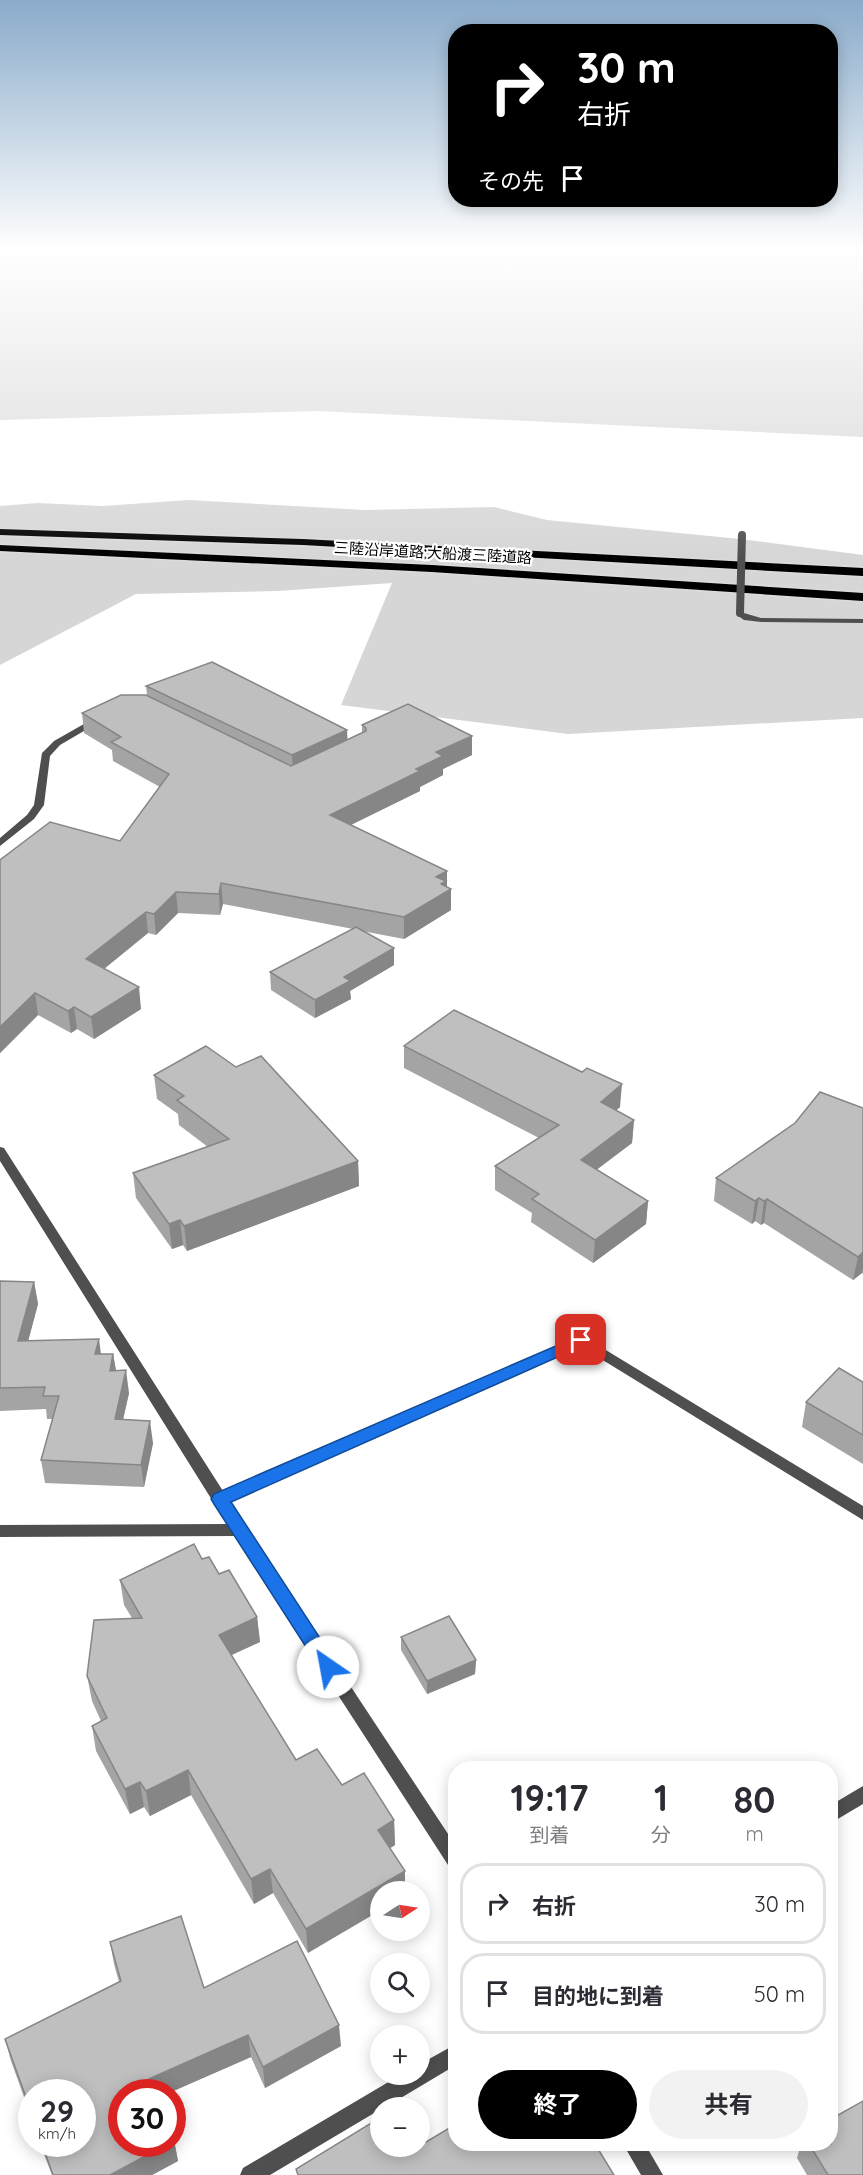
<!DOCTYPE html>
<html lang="ja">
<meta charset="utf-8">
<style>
body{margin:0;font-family:Quicksand,"Noto Sans JP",sans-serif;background:#f2f2f3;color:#2b2b33;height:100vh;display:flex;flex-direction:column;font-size:22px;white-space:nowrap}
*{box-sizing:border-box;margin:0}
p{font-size:20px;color:#7c7c81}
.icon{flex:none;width:33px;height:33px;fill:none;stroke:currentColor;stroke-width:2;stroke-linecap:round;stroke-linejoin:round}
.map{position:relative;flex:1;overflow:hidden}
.details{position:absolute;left:448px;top:1761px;width:390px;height:390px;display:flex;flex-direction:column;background:#fff;border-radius:24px;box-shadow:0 3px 15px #0003}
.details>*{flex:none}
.top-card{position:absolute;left:448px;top:24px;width:390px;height:183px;border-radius:24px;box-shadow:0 3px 15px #0003;background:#000;color:#fff;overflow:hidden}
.needle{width:39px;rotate:78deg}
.controls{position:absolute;left:370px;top:1881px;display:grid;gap:12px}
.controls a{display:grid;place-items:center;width:60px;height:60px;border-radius:50%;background:#fff;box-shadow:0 3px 15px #0003;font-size:30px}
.speed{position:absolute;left:18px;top:2079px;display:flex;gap:12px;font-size:30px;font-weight:700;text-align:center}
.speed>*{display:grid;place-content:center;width:78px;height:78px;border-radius:50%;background:#fff;box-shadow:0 3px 15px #0003;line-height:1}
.speed small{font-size:15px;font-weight:400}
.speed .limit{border:9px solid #d22;background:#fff;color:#111}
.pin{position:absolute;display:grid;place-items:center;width:51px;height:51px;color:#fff;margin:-26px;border-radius:12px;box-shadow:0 3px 9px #0006}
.me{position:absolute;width:66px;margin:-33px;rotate:327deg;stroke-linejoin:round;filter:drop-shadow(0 0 4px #0008)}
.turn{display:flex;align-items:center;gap:21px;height:126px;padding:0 30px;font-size:27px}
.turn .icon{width:78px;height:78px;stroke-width:2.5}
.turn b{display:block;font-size:42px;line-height:51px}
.then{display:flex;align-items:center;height:57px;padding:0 30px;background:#0003;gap:12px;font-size:22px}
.eta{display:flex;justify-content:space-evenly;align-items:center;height:102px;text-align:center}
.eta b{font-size:36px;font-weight:700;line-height:42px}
.action{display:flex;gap:12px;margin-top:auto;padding:12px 30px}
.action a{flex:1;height:69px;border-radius:36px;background:#000;color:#fff;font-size:24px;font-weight:700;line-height:69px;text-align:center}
.action a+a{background:#f2f2f3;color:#2b2b33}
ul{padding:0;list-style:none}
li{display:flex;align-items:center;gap:18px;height:81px;margin:0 12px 9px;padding:0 18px;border:3px solid #e1e1e2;border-radius:24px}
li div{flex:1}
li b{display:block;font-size:22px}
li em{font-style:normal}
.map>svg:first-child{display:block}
.green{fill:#d6d6d6}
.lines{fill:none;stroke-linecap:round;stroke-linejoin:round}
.highway-casing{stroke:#dbdbdb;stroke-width:3}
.street{fill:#4f4f4f;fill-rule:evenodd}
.highway{fill:#000;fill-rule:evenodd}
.street-bridge{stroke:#4f4f4f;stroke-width:8}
.wall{fill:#a4a4a4}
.shaded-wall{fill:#868686}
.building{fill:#bfbfbf;stroke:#868686;stroke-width:1.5}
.route{fill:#1a73e8;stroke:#114b97;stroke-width:1.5}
.labels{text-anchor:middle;stroke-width:4.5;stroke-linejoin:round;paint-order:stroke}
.far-street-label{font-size:15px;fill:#000;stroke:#fff}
</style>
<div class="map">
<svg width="863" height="2175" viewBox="0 0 863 2175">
<rect width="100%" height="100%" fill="#fff"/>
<g class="green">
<path d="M0 252H863V437L318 411 0 420Z"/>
<path d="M188 500 365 510 494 507 547 520 740 539 863 555V718L568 734 341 705 392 583 278 591 136 594 0 665V506L37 503 103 506Z"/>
</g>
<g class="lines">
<defs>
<g id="highway">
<path d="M0 529 303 539 863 568V576L303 545 0 535Z"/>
<path d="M0 545 432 565 863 593V601L432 572 0 551Z"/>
</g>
</defs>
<use href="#highway" class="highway-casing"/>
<g class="street">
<path d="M737 611 761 618 863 619V623L761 622 744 620 737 615Z"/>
<path d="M98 716 101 717V721L60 745 50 756 44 805 34 819 0 846V838L27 815 34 805 42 753 54 741Z"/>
<path d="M0 1147 4 1148 223 1491 581 1335 863 1506V1520L580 1346 229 1502 456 1846V1871L450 1868 235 1536 0 1537V1525L227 1524 0 1161Z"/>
<path d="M863 1786V1804L831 1823V1805Z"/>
<path d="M456 2044V2065L384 2108H381V2109L270 2175H240L243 2168 402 2074H420V2064Z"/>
<path d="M623 2144H645L663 2175H641Z"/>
</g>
<use href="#highway" class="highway"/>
<path class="street-bridge" d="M740 613 742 535"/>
</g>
<g class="wall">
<path d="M146 686 347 740 362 733V725L472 755 443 769V775L420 787V791L351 825 447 871V887L451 910 404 939 362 931 394 965 350 991 351 999 315 1018 271 990 270 972 353 929 223 904 220 915 178 913 156 935 148 933 104 969 141 1009 94 1039 77 1029 71 1033 38 1015 0 1053V860L120 841 160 787 113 761 112 750 84 733 82 713 147 695Z"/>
<path d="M404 1046 620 1107 616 1110 634 1120 632 1143 596 1170 648 1201 646 1224 593 1263 531 1222 532 1213 495 1190V1166L539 1138 404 1068Z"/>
<path d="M154 1075 358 1161 359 1186 187 1251 183 1245 172 1249 136 1198 133 1173 208 1147 179 1125 178 1114 157 1099Z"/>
<path d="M863 1108V1274L862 1273 853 1280 764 1223 761 1225 755 1221 752 1224 714 1201 716 1178Z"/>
<path d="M0 1281 34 1282 38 1304 28 1341 101 1354H113L116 1370 129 1393 123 1419 153 1443 144 1487 45 1483 41 1460 53 1419H47L46 1409 0 1411Z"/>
<path d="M863 1382V1464L802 1427 806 1402Z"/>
<path d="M202 1559 219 1574 257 1617 260 1642 231 1655 296 1760 342 1785 394 1820 395 1845 390 1848 308 1953 273 1893 254 1904 191 1795 150 1816 144 1807 130 1814 96 1751 92 1726 101 1721 92 1701 87 1676 132 1618 124 1605 120 1580Z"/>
<path d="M401 1637 476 1660 475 1674 427 1694 401 1650Z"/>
<path d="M110 1942 204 1988 341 2046 265 2088 251 2057 171 2092H122L174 2140 178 2161 152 2175H52L40 2144H82L32 2092V2119L11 2061 5 2039 119 1982 114 1964Z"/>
<path d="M801 2144H831L863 2175H807L797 2158Z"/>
</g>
<g class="shaded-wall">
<path d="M347 730 348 749 293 774 292 755Z"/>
<path d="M472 736V755L443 769V775L420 787V791L330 835V815L416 769 436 752Z"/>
<path d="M447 871V891L451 889V910L404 939V917L436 877Z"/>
<path d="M221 883 223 904 220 915 219 894Z"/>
<path d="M176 892 178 913 156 935 154 914Z"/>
<path d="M146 912 148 933 89 981 86 959Z"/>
<path d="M394 948V965L350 991 351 999 315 1018V1000L344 977Z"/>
<path d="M139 987 141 1009 94 1039 91 1017Z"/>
<path d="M35 993 38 1015 0 1053V1027Z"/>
<path d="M74 1007 77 1029 71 1033 68 1011Z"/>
<path d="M622 1084 620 1107 600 1125 601 1102Z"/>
<path d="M634 1120 632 1143 579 1183 581 1160Z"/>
<path d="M358 1161 359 1186 187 1251 184 1226Z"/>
<path d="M759 1198 755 1221 752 1224 755 1201Z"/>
<path d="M767 1199 764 1223 761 1225 764 1201Z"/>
<path d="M648 1201 646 1224 593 1263 595 1240Z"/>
<path d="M180 1220 183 1245 172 1249 169 1224Z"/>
<path d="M863 1252V1267L862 1273 853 1280 858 1257Z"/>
<path d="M34 1282 38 1304 22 1364 18 1341Z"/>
<path d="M99 1339 102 1362 95 1354Z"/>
<path d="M113 1354 117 1377 110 1371Z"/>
<path d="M126 1370 129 1393 118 1442 115 1419Z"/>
<path d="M150 1421 153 1443 144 1487 141 1465Z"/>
<path d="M257 1617 260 1642 221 1660 219 1635Z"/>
<path d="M476 1660 475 1674 427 1694V1681Z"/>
<path d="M188 1770 191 1795 150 1816 146 1791Z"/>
<path d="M140 1782 144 1807 130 1814 125 1789Z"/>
<path d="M394 1820 395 1845 379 1855 378 1830Z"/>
<path d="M270 1869 273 1893 254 1904 251 1879Z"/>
<path d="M405 1871V1892H381V1910L308 1953 306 1929Z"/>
<path d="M339 2025 341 2046 265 2088 263 2067Z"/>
<path d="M248 2035 251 2057 171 2092H152L149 2079Z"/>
<path d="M174 2140 178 2161 152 2175H110L168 2144H172V2141Z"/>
</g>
<g class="building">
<path d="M212 662 347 730 292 755 146 686Z"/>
<path d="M121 695H146L291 766 366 731V728L362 725 408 704 472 736 436 752 443 756 416 769 420 771 330 815 447 871 436 877 446 881 441 884 451 889 404 917 221 883 219 894 176 892 154 914 146 912 86 959 139 987 91 1017 74 1007 68 1011 35 993 0 1027V860L50 822 120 841 169 774 111 742 121 737 82 713Z"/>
<path d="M356 927 394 948 344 977 350 981 315 1000 270 972Z"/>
<path d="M454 1010 582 1072 587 1068 622 1084 601 1102 634 1120 581 1160 648 1201 595 1240 532 1199 539 1194 495 1166 559 1125 404 1046Z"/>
<path d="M206 1046 236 1067 261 1056 358 1161 184 1226 180 1220 169 1224 133 1173 229 1139 177 1100 184 1096 154 1075Z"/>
<path d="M820 1092 863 1108V1252L858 1257 767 1199 764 1201 759 1198 755 1201 716 1178 795 1123Z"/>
<path d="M0 1281 34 1282 18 1341 99 1339 95 1354H113L110 1371 126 1370 115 1419 150 1421 141 1465 41 1460 59 1396H43L45 1387 0 1388Z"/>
<path d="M839 1368 863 1382V1435L806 1402Z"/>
<path d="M194 1544 202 1559 209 1557 219 1574 229 1570 257 1617 219 1635 296 1760 317 1749 342 1785 364 1773 394 1820 378 1830 405 1871 306 1929 270 1869 251 1879 188 1770 146 1791 140 1782 125 1789 92 1726 107 1718 87 1676 94 1620 142 1618 120 1580Z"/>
<path d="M449 1616 476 1660 427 1681 401 1637Z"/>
<path d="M181 1916 204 1988 297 1941 339 2025 263 2067 248 2035 149 2079 155 2092H122V2144H168L110 2175H53L42 2144H82V2092H32V2114L5 2039 121 1981 110 1942Z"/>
<path d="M863 2101V2175H828L809 2144H831V2119Z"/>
<path d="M381 2117V2146H420V2144L421 2145 456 2124V2144H595L614 2175H298L296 2169Z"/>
</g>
<linearGradient id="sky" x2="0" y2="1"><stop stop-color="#8aabca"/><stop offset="0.45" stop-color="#fff"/><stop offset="1" stop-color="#fff" stop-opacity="0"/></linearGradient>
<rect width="863" height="557" fill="url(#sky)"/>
<path class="route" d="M581 1335 589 1340 587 1344 231 1502 335 1661 338 1667 335 1672 328 1675 322 1672 214 1504 211 1499 214 1494Z"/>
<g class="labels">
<g class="far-street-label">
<text transform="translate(433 553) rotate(3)" y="5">三陸沿岸道路;大船渡三陸道路</text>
</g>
</g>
</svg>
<div class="controls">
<a><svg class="needle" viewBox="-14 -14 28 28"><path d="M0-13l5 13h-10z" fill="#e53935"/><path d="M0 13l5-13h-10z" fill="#7c7c81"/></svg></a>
<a><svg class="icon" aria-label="search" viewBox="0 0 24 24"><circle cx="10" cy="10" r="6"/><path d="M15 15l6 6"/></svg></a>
<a>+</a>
<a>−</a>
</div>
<div class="speed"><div>29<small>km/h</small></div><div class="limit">30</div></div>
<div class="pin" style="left:581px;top:1340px;background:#d93025"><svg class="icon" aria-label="arrive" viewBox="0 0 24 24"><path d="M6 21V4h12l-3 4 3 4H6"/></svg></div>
<svg class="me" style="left:328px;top:1667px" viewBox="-20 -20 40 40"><circle r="19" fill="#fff"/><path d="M0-13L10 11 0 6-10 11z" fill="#1a73e8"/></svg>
<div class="top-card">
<div class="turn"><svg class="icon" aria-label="right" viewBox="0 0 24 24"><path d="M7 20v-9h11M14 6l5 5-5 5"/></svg><div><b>30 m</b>右折</div></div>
<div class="then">その先<svg class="icon" aria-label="arrive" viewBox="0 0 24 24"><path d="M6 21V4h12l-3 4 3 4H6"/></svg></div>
</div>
<section class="details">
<div class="eta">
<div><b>19:17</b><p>到着</p></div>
<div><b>1</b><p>分</p></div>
<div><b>80</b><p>m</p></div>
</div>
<ul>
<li><svg class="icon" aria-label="right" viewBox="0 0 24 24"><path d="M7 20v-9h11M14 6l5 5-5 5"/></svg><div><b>右折</b></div><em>30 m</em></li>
<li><svg class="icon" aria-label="arrive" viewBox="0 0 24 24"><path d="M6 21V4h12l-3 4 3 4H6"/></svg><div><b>目的地に到着</b></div><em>50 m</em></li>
</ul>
<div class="action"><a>終了</a><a>共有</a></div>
</section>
</div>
